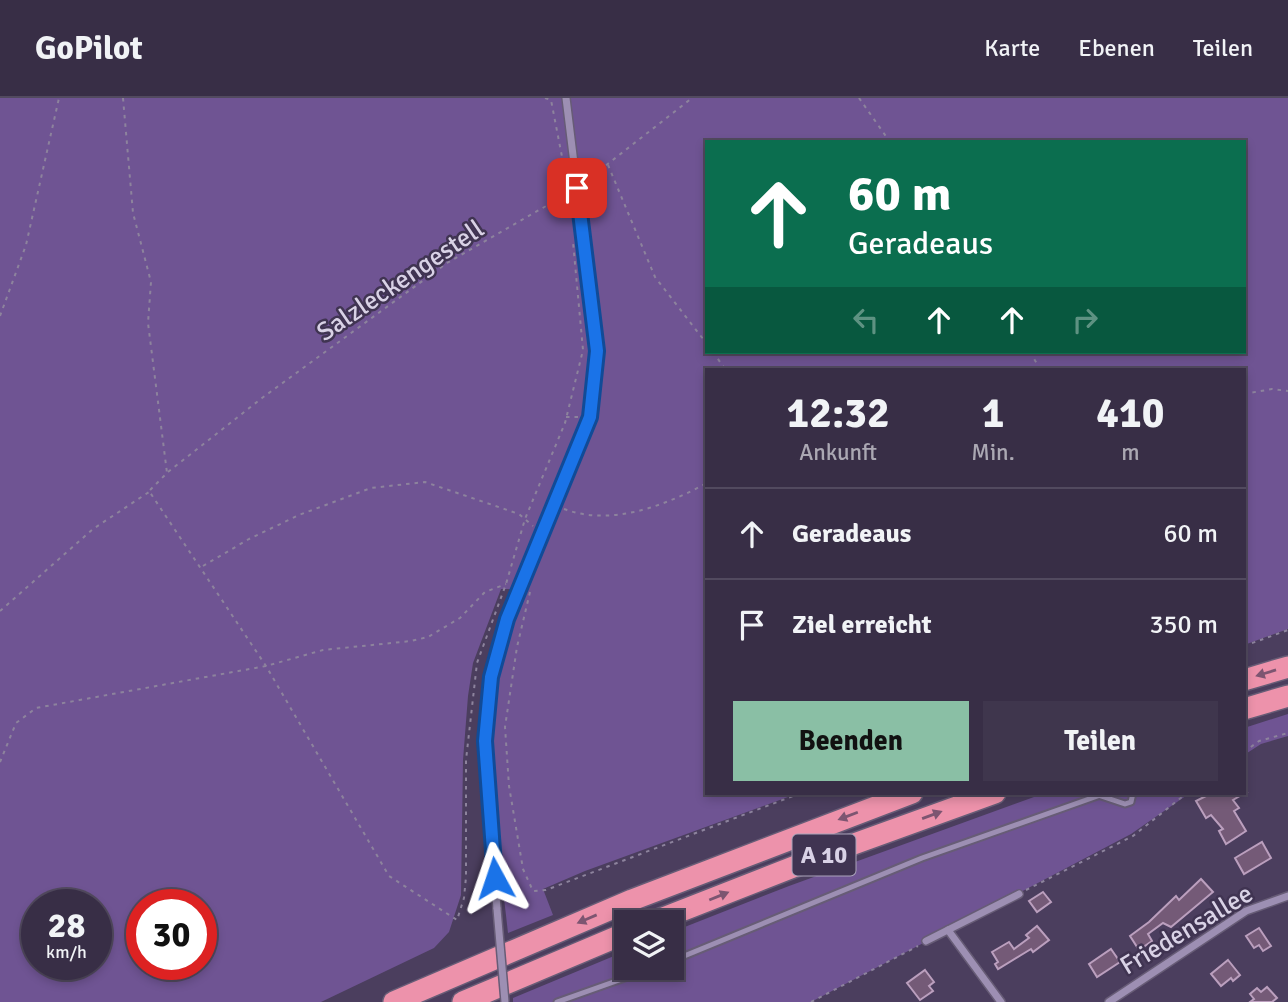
<!DOCTYPE html>
<html lang="de">
<style>
body{margin:0;font-family:Signika,sans-serif;background:#3f364d;color:#f1f3f6;height:100vh;display:flex;flex-direction:column;font-size:26px;white-space:nowrap}
*{box-sizing:border-box;margin:0}
p{font-size:23px;color:#aba8b3}
.icon{flex:none;width:38px;height:38px;fill:none;stroke:currentColor;stroke-width:2;stroke-linecap:round;stroke-linejoin:round}
.map{position:relative;flex:1;overflow:hidden}
.details{position:absolute;left:705px;top:270px;width:541px;height:427px;display:flex;flex-direction:column;background:#382e46;border-radius:0px;box-shadow:0 4px 10px #0003,0 0 0 2px #524a5f}
.details>*{flex:none}
.guide{position:absolute;left:705px;top:42px;width:541px;height:214px;border-radius:0px;box-shadow:0 4px 10px #0003,0 0 0 2px #524a5f;background:#0b6e4f;color:#fff;overflow:hidden}
.buttons{position:absolute;left:614px;top:812px;display:grid;gap:14px}
.buttons a{display:grid;place-items:center;width:70px;height:70px;border-radius:0px;background:#382e46;box-shadow:0 4px 10px #0003,0 0 0 2px #524a5f;font-size:35px}
.speed{position:absolute;left:21px;top:791px;display:flex;gap:14px;font-size:35px;font-weight:700;text-align:center}
.speed>*{display:grid;place-content:center;width:91px;height:91px;border-radius:50%;background:#382e46;box-shadow:0 4px 10px #0003,0 0 0 2px #524a5f;line-height:1}
.speed small{font-size:18px;font-weight:400}
.speed .limit{border:10px solid #d22;background:#fff;color:#111}
.pin{position:absolute;display:grid;place-items:center;width:60px;height:60px;color:#fff;margin:-30px;border-radius:14px;box-shadow:0 4px 10px #0006}
.me{position:absolute;width:77px;margin:-38px;rotate:355deg;stroke-linejoin:round;filter:drop-shadow(0 0 5px #0008)}
.turn{display:flex;align-items:center;gap:24px;height:147px;padding:0 28px;font-size:32px}
.turn .icon{width:91px;height:91px;stroke-width:2.5}
.turn b{display:block;font-size:49px;line-height:60px}
.lanes{display:flex;align-items:center;height:66px;padding:0 28px;background:#0003;justify-content:center;gap:35px;direction:ltr}
.lanes .off{opacity:.35}
.eta{display:flex;justify-content:space-evenly;align-items:center;height:119px;text-align:center}
.eta b{font-size:42px;font-weight:700;line-height:49px}
.cta{display:flex;gap:14px;margin-top:auto;padding:14px 28px}
.cta a{flex:1;height:80px;border-radius:0px;background:#8abfa5;color:#111;font-size:28px;font-weight:700;line-height:80px;text-align:center}
.cta a+a{background:#3f364d;color:#f1f3f6}
ul{padding:0;list-style:none}
li{display:flex;align-items:center;gap:21px;height:91px;padding:0 28px;border-top:2px solid #524a5f}
li div{flex:1}
li b{display:block;font-size:26px}
li em{font-style:normal}
header{display:flex;align-items:center;gap:42px;box-sizing:border-box;height:98px;padding:0 35px;background:#382e46;border-bottom:2px solid #524a5f}
header strong{font-size:33px}
nav{display:flex;gap:38px;margin-inline-start:auto;font-size:24px}
.map>svg:first-child{display:block}
.green{fill:#6f5493;fill-rule:evenodd}
.building{fill:#745a77;stroke:#bb9fbe;stroke-width:2}
.lines{fill:none;stroke-linecap:round;stroke-linejoin:round}
.service-casing{stroke:#675c76;stroke-width:9}
.minor-casing{stroke:#675c76;stroke-width:10}
.motorway-casing{stroke:#675c76;stroke-width:24}
.path{stroke:#8d839d;stroke-width:2;stroke-dasharray:3.5 5;stroke-linecap:butt}
.service{stroke:#9d8fb3;stroke-width:5}
.minor{stroke:#9d8fb3;stroke-width:7}
.motorway{stroke:#ed92ab;stroke-width:21}
.minor-bridge-casing{stroke:#675c76;stroke-width:10;stroke-linecap:butt}
.minor-bridge{stroke:#9d8fb3;stroke-width:7}
.oneway{fill:#7d5571}
.route-casing{stroke:#114b97;stroke-width:18}
.route{stroke:#1a73e8;stroke-width:12}
.labels{text-anchor:middle;stroke-width:5;stroke-linejoin:round;paint-order:stroke}
.shield{fill:#403452;stroke:#aba3ba;stroke-width:2}
.shield-label{font-size:24px;font-weight:bold;fill:#d9d2e6}
.street-label{font-size:26px;fill:#d9d2e6;stroke:#403452}
</style>
<header>
<strong>GoPilot</strong>
<nav><a>Karte</a><a>Ebenen</a><a>Teilen</a></nav>
</header>
<div class="map">
<svg width="1288" height="904" viewBox="0 0 1288 904">
<rect width="100%" height="100%" fill="#4b3e5e"/>
<g class="green">
<path d="M0 0H1288V531L1244 547V271H707V695H799L585 773 543 791 553 817 508 835C500 757 483 672 496 593 501 559 513 526 523 494L515 491H501L473 565 468 598 463 662 461 797 449 834 434 850 321 904H0ZM707 44H1244V254H707ZM37 807H96V866H37ZM142 807H201V866H142Z"/>
<path d="M1288 616V638L1261 646 1244 657V630Z"/>
<path d="M1045 695H1190L1131 736 811 904H513V900L626 853V870H672V834L789 788Z"/>
</g>
<g class="building">
<path d="M1212 695H1245L1233 702 1239 710 1234 713 1246 733 1226 746 1219 733 1223 731 1211 717 1206 720 1196 703Z"/>
<path d="M1262 744 1271 760 1244 776 1235 760Z"/>
<path d="M1201 781 1213 794 1171 829 1163 825 1148 836 1152 843 1139 852 1130 838 1149 824 1176 798 1179 802Z"/>
<path d="M1043 794 1051 804 1037 814 1029 803Z"/>
<path d="M1037 828 1049 842 1033 854 1031 851 998 871 995 866 998 864 992 854 1009 844 1014 851 1029 840 1026 837Z"/>
<path d="M1259 830 1271 848 1263 853 1259 847 1254 850 1246 838Z"/>
<path d="M1111 851 1120 864 1097 879 1089 866Z"/>
<path d="M1228 862 1240 877 1233 883 1231 880 1221 888 1211 876Z"/>
<path d="M925 872 934 884 929 888 933 893 920 902 907 885Z"/>
<path d="M1267 889 1277 900 1272 904H1250L1254 901 1250 896 1257 890 1261 894Z"/>
</g>
<g class="lines">
<defs>
<g id="service">
<path d="M1101 698 1125 706 1131 704 1133 695"/>
<path d="M672 863 922 760 1106 695"/>
<path d="M557 904 653 870"/>
</g>
<g id="minor">
<path d="M497 811 486 663 488 594 507 521 590 319 597 253 566 0"/>
<path d="M948 832 1001 904"/>
<path d="M926 843 1019 796"/>
<path d="M1109 904 1246 813 1288 798"/>
</g>
<g id="motorway">
<path d="M1244 582 1288 569"/>
<path d="M1244 611 1288 598"/>
<path d="M653 824 829 755 995 695"/>
<path d="M394 904 632 802 912 695"/>
<path d="M463 904 626 835"/>
</g>
</defs>
<use href="#service" class="service-casing"/>
<use href="#minor" class="minor-casing"/>
<use href="#motorway" class="motorway-casing"/>
<g class="path">
<path d="M123 0 133 115 151 184 148 225 167 375 149 393 266 568 389 778 457 822 464 800 466 779V662L477 565 506 486 525 421 565 325 583 252 573 144"/>
<path d="M545 0 551 2 564 69"/>
<path d="M859 0 890 44"/>
<path d="M608 67 655 179 707 246"/>
<path d="M586 83 692 0"/>
<path d="M0 218 26 147 59 0"/>
<path d="M713 254 725 271"/>
<path d="M1030 254 1040 271"/>
<path d="M1244 296 1272 291 1288 293"/>
<path d="M566 319H578"/>
<path d="M168 374 262 300 447 165 567 96"/>
<path d="M564 411C612 429 666 407 707 385"/>
<path d="M203 468 249 441 299 417 371 390 425 384 519 416 533 428"/>
<path d="M530 494 517 549 505 629 509 688 523 771 533 793 546 792 801 695"/>
<path d="M0 513 93 431 149 394"/>
<path d="M1244 548 1288 532"/>
<path d="M1244 654 1259 643 1288 635"/>
<path d="M0 664 16 625 36 610 266 568 323 552 411 543 428 539 460 520 485 494 506 486"/>
<path d="M1026 792 1133 738 1187 695"/>
<path d="M811 904 918 848"/>
</g>
<use href="#service" class="service"/>
<use href="#minor" class="minor"/>
<use href="#motorway" class="motorway"/>
<defs>
<path id="minor-bridge" d="M497 811 505 904"/>
</defs>
<use href="#minor-bridge" class="minor-bridge-casing"/>
<use href="#minor-bridge" class="minor-bridge"/>
</g>
<defs><path id="oneway-solid" d="M-6-.8H1V-3.2L6.5 0L1 3.2V.8H-6Z" transform="scale(1.75)"/></defs>
<g class="oneway">
<use href="#oneway-solid" transform="translate(1266 575) rotate(163)"/>
<use href="#oneway-solid" transform="translate(932 717) rotate(-20)"/>
<use href="#oneway-solid" transform="translate(848 718) rotate(159)"/>
<use href="#oneway-solid" transform="translate(719 798) rotate(-22)"/>
<use href="#oneway-solid" transform="translate(587 821) rotate(157)"/>
</g>
<g class="lines">
<defs>
<path id="route" d="M495 780 485 643 491 579 507 521 590 319 597 253 577 90"/>
</defs>
<use href="#route" class="route-casing"/>
<use href="#route" class="route"/>
</g>
<g class="labels">
<rect class="shield" x="792.5" y="736.5" width="63" height="41" rx="5"/>
<g class="shield-label">
<text x="824" y="765">A 10</text>
</g>
<g class="street-label">
<text transform="translate(400 182) rotate(-34)" y="9">Salzleckengestell</text>
<text transform="translate(1186 831) rotate(-31)" y="9">Friedensallee</text>
</g>
</g>
</svg>
<div class="buttons">
<a><svg class="icon" aria-label="layers" viewBox="0 0 24 24"><path d="M12 4l9 5-9 5-9-5zM3 14l9 5 9-5"/></svg></a>
</div>
<div class="speed"><div>28<small>km/h</small></div><div class="limit">30</div></div>
<div class="pin" style="left:577px;top:90px;background:#d93025"><svg class="icon" aria-label="arrive" viewBox="0 0 24 24"><path d="M6 21V4h12l-3 4 3 4H6"/></svg></div>
<svg class="me" style="left:495px;top:780px" viewBox="-20 -20 40 40"><path d="M0-17L14 15 0 8-14 15z" fill="#1a73e8" stroke="#fff" stroke-width="4"/></svg>
<div class="guide">
<div class="turn"><svg class="icon" aria-label="ahead" viewBox="0 0 24 24"><path d="M12 20V5M6 11l6-6 6 6"/></svg><div><b>60 m</b>Geradeaus</div></div>
<div class="lanes"><svg class="icon off" aria-label="left" viewBox="0 0 24 24"><path d="M17 20v-9H6M10 6l-5 5 5 5"/></svg><svg class="icon" aria-label="ahead" viewBox="0 0 24 24"><path d="M12 20V5M6 11l6-6 6 6"/></svg><svg class="icon" aria-label="ahead" viewBox="0 0 24 24"><path d="M12 20V5M6 11l6-6 6 6"/></svg><svg class="icon off" aria-label="right" viewBox="0 0 24 24"><path d="M7 20v-9h11M14 6l5 5-5 5"/></svg></div>
</div>
<section class="details">
<div class="eta">
<div><b>12:32</b><p>Ankunft</p></div>
<div><b>1</b><p>Min.</p></div>
<div><b>410</b><p>m</p></div>
</div>
<ul>
<li><svg class="icon" aria-label="ahead" viewBox="0 0 24 24"><path d="M12 20V5M6 11l6-6 6 6"/></svg><div><b>Geradeaus</b></div><em>60 m</em></li>
<li><svg class="icon" aria-label="arrive" viewBox="0 0 24 24"><path d="M6 21V4h12l-3 4 3 4H6"/></svg><div><b>Ziel erreicht</b></div><em>350 m</em></li>
</ul>
<div class="cta"><a>Beenden</a><a>Teilen</a></div>
</section>
</div>
